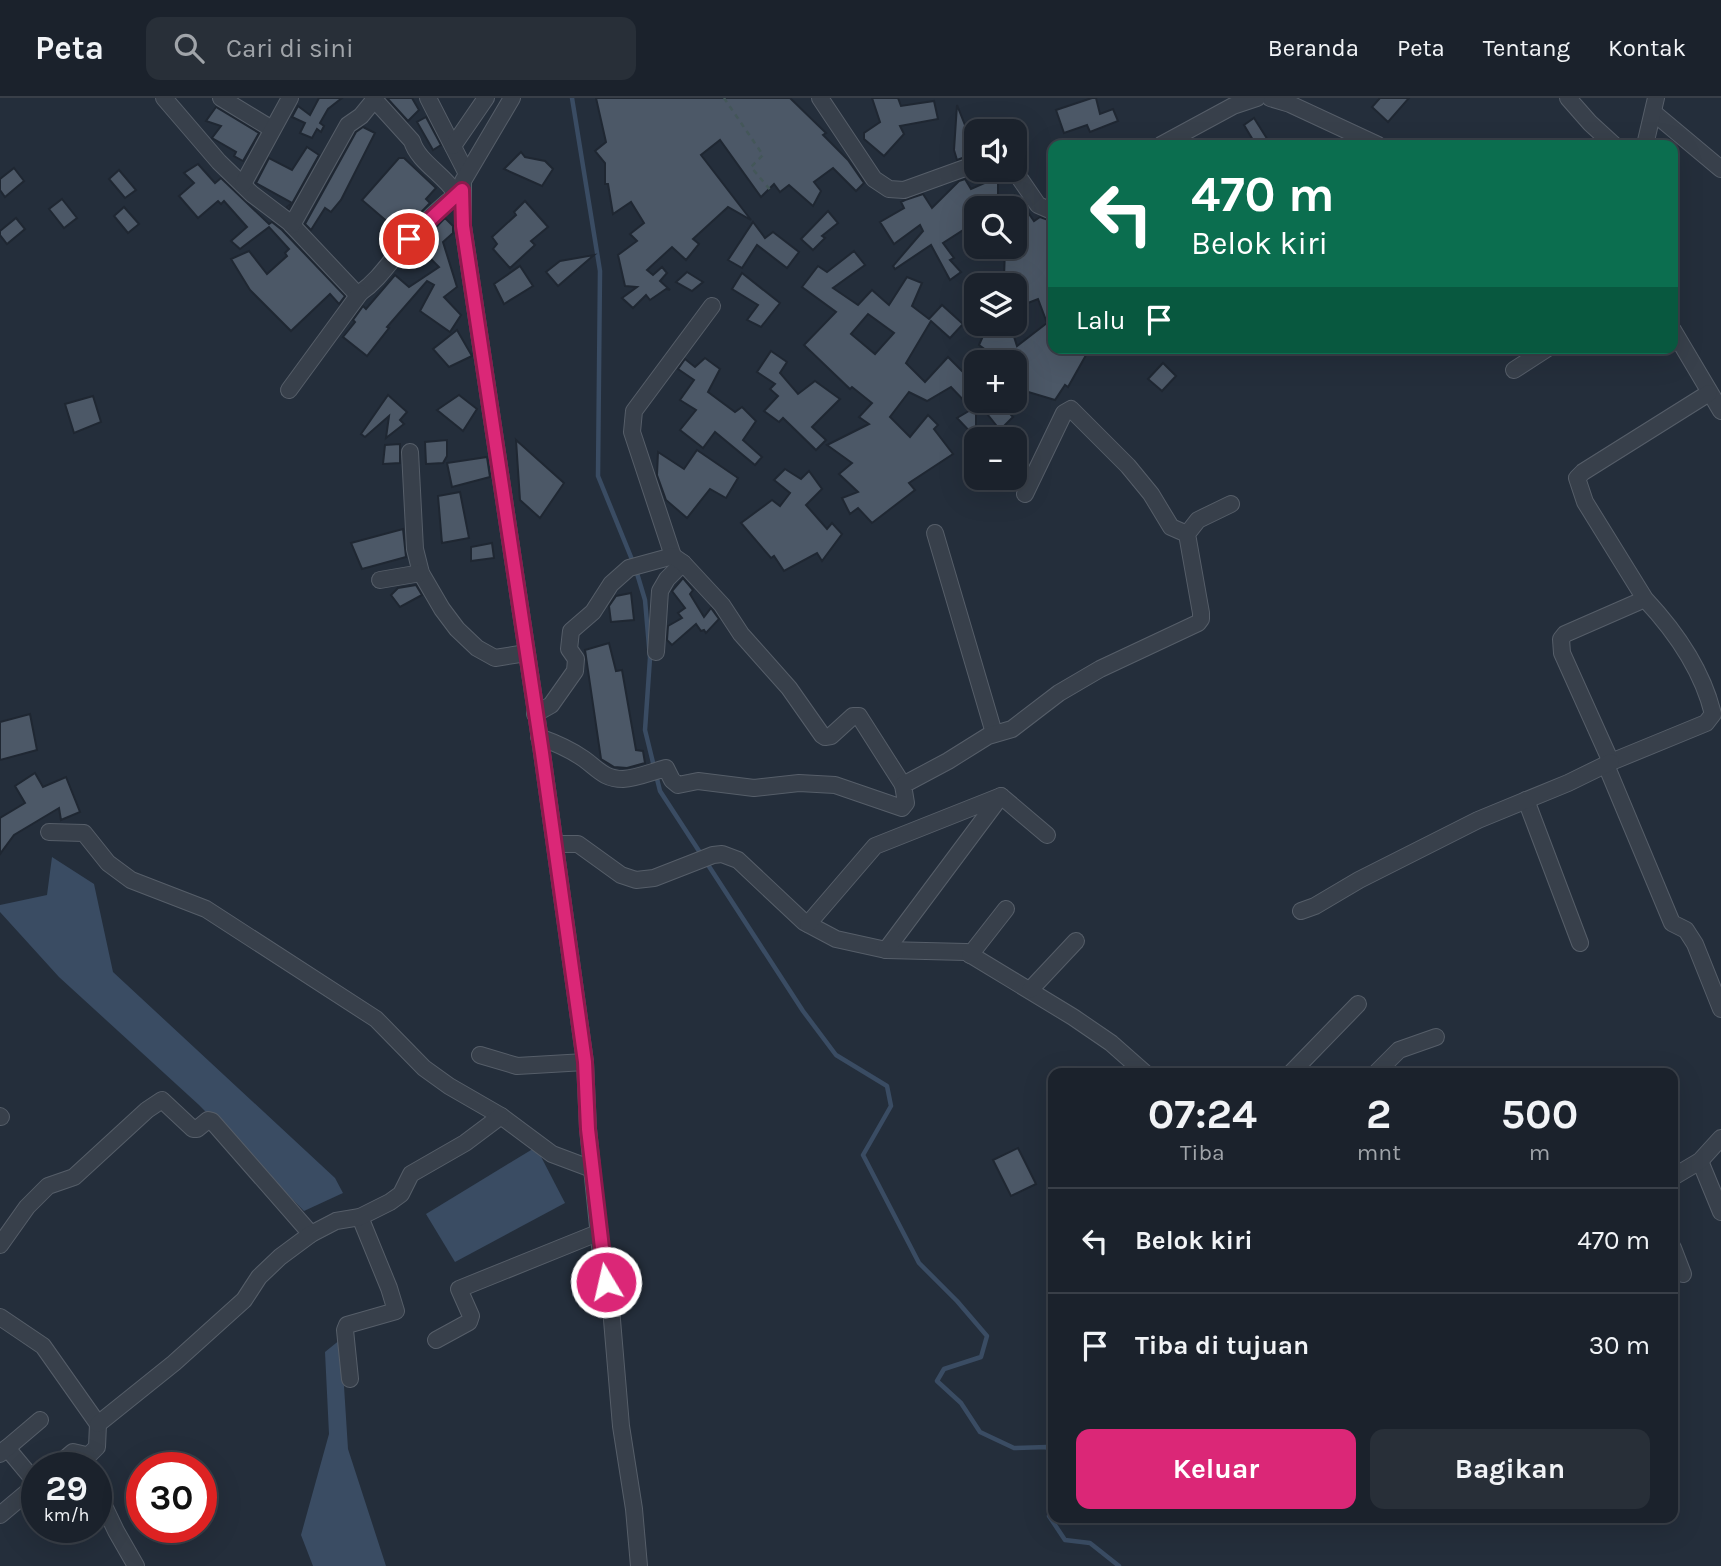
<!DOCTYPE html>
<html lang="id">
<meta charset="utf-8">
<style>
body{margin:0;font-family:Karla,sans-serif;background:#282f38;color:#f1f3f6;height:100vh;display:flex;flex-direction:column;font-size:26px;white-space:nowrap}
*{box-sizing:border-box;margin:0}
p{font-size:23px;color:#a0a4a9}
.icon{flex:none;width:38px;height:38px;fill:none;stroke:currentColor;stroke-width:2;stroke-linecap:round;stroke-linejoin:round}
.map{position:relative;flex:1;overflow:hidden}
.side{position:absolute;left:1048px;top:970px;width:630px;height:455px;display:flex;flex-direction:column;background:#1b222c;border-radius:14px;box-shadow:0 7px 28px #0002,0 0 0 2px #393f48}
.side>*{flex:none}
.hud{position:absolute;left:1048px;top:42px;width:630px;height:214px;border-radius:14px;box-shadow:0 7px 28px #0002,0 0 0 2px #393f48;background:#0b6e4f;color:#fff;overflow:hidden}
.controls{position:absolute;left:964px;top:21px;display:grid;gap:14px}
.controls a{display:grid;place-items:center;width:63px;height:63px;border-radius:14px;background:#1b222c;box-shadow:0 7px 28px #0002,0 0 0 2px #393f48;font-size:35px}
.speed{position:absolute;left:21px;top:1354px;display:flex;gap:14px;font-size:35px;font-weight:700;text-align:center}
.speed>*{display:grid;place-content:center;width:91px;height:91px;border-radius:50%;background:#1b222c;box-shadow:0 7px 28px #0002,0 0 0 2px #393f48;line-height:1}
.speed small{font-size:18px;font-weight:400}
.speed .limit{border:10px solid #d22;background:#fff;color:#111}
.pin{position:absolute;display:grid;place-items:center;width:60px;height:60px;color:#fff;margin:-30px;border:4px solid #fff;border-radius:50%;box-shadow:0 2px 7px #0007}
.me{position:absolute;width:77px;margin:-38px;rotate:351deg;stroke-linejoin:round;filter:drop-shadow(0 0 5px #0008)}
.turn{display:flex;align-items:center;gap:24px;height:147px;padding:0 28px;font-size:32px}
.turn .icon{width:91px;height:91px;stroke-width:2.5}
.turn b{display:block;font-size:49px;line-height:60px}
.then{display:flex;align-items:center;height:66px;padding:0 28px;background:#0003;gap:14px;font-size:26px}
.eta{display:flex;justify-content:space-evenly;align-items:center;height:119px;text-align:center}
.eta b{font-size:42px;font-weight:700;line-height:49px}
.action{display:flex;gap:14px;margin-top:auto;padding:14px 28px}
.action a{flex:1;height:80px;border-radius:14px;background:#db2777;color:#fff;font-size:28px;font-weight:700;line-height:80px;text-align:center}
.action a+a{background:#282f38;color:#f1f3f6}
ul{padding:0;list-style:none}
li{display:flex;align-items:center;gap:21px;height:105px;padding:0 28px;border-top:2px solid #393f48}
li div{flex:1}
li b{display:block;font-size:26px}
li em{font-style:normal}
header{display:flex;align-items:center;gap:42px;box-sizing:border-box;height:98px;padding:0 35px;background:#1b222c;border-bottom:2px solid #393f48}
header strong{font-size:33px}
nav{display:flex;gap:38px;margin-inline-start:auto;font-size:24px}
.search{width:490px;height:63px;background:#282f38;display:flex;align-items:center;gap:18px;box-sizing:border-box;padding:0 24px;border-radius:14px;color:#a0a4a9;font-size:26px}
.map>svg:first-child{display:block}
.water{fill:#3a4c63}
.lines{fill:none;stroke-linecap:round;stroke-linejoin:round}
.stream{stroke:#3a4c63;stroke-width:4.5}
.building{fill:#4c5867;stroke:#1f2732;stroke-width:2;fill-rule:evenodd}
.minor-casing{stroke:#565e69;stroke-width:18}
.path{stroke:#445759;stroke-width:2.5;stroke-dasharray:5 5;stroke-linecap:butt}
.minor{stroke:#38404b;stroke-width:16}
.route-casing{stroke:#8e194d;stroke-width:18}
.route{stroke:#db2777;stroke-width:12}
</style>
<header>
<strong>Peta</strong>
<div class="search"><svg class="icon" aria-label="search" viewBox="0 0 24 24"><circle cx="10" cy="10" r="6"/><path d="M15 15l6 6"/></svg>Cari di sini</div>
<nav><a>Beranda</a><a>Peta</a><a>Tentang</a><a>Kontak</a></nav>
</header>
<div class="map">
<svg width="1721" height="1468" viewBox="0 0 1721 1468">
<rect width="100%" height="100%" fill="#242e3b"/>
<g class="water">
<path d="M52 759 94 786 113 874 335 1080 343 1095 304 1113 199 1007 59 879 0 814V807L47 797Z"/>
<path d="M536 1049 565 1105 455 1164 426 1116Z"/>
<path d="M341 1241 348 1351 386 1468H313L301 1437 329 1336 325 1254Z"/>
</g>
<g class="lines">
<g class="stream">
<path d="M572 0 600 173 598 378 633 464"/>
<path d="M636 472 645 502 650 560 645 632 660 693 803 913 836 957 887 988 891 1008 863 1057 919 1165 957 1203 987 1238 981 1259 944 1271 937 1283 961 1305 980 1334 1014 1350 1047 1349 1054 1365"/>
<path d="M1054 1389 1049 1418 1065 1442 1090 1445 1119 1468"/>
</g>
</g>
<g class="building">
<path d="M319 0H342L328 11 320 25 324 28 321 34 317 31 312 40 300 35 305 25 292 19 298 8 310 17Z"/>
<path d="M387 0H412L419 12 408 23Z"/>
<path d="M596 0H790L826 35 823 37 848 62 864 85 856 93 833 70 814 84 821 93 813 108 789 87 780 94 774 86 761 99 720 42 701 57 751 122 728 109 693 141 699 146 686 162 672 149 647 172 653 177 662 169 667 175 660 183 670 192 666 191 650 202 646 197 633 210 622 200 637 189 625 188 618 157 637 143 630 136 644 125 631 104 613 116 608 86H605V65L595 53 606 44Z"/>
<path d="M872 0H898L901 8 934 3 938 21 900 28 904 36 884 58 864 41V35L880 24Z"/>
<path d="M1092 0H1096L1100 16 1113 11 1118 23 1090 34 1087 27 1064 35 1056 12Z"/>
<path d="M1380 0H1409L1388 24 1372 9Z"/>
<path d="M957 7 976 55 957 62 954 52Z"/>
<path d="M216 9 259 35 243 63 234 58 236 54 212 40 221 28 206 23Z"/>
<path d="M426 19 441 47 433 52 417 24Z"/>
<path d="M1254 20 1271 47H1256L1244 27Z"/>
<path d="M363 29 375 35 341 102 331 114 325 110 311 132 305 126 356 34Z"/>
<path d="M307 49 319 57 289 111 287 109 292 105 256 85 269 60 292 72Z"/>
<path d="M521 54 525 59 545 63 553 71 542 88 504 71Z"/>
<path d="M399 60H404L436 90 426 101 430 105 403 133 399 129 397 132 362 102Z"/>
<path d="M198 66 215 85 221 80 269 126 272 124 282 132 345 198 339 206 330 196 291 233 250 192 231 161 249 153 267 176 287 158 285 155 289 151 269 129 240 151 231 143 247 129 224 103 221 106 218 103 198 120 179 98 194 85 184 75Z"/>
<path d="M14 70 24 83 5 99 0 92V81Z"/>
<path d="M119 72 136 92 125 100 109 81Z"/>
<path d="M998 79V97L1015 103V98L1021 106 1026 107 1027 110H1025L1034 123 1040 119 1054 124V250H1090L1068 289 1065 287 1055 302 1015 290V264L990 255 979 247 983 238 979 232 991 226H1010L1017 248 1047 225 1038 201 1015 210V176L1004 181 1005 149H1015V110H976V144L968 129 943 145 954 160 950 162 961 174 950 182 931 147 895 171 893 168 923 133 920 127 894 146 880 124 904 110 901 104 905 102 923 96 932 110 959 83 965 81 971 91Z"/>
<path d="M62 101 77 120 64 130 49 111Z"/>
<path d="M525 103 548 129 531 143 535 147 510 170 493 151 497 146 492 139 516 117 514 114Z"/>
<path d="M124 109 139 126 128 135 114 118Z"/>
<path d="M828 113 838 125 822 138 825 140 813 152 801 141Z"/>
<path d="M16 120 25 131 7 146 0 137V133Z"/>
<path d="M445 120 453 128V135L443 144 457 189 444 199 461 217 450 234 420 213 434 187 427 183 387 229 389 230 367 258 343 239 355 224 353 222 363 208 366 211 395 177 409 189 439 169 418 148Z"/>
<path d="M753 124 765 140 773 134 799 154 787 170 757 147 742 170 728 162Z"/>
<path d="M854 153 865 167 833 190 858 207 872 192 889 207 907 179 922 185 912 208 929 221 942 207 963 226 950 240 931 223 906 265 925 284 948 259 976 287V340L957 320 972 311 951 289 927 303 909 294 890 319 910 339 928 317 938 327 934 331 953 356 909 385 915 392 872 425 858 410 850 416 842 400 858 394 839 376 852 365 827 347 869 326 859 319 872 305 852 289 850 291 804 247 836 214 802 189 818 168 827 174ZM868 216 894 235 875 256 851 236Z"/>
<path d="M594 157 558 188 546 174 560 163Z"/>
<path d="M520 168 533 188 504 206 494 186Z"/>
<path d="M687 174 703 184 692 193 676 184Z"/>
<path d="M742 175 780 205 761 229 747 222 758 207 732 191Z"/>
<path d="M457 232 472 258 449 269 433 251Z"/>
<path d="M771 253 787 264 780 275 798 296 815 283 840 301 812 329 826 342 816 352 783 320 779 324 764 313 778 298 770 291 775 286 757 274Z"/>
<path d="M705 260 720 271 708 294 735 314 742 309 756 323 743 342 762 359 755 367 715 334 703 350 680 332 696 312 680 302 694 282 678 271 685 261 695 269Z"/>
<path d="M1163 265 1176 278 1162 293 1148 281Z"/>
<path d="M388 297 407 314 400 322 404 326 386 340 389 318 365 339 361 336Z"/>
<path d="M459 297 477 311 463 333 437 312Z"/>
<path d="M93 298 101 324 74 335 65 306Z"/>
<path d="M995 303H998L1013 319 1000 332 984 312Z"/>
<path d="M447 342V358L443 365 426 366 425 344Z"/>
<path d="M516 342 564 385 540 420 520 402Z"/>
<path d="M400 346V365L383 366 385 347Z"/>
<path d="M697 352 738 380 726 400 710 391 687 420 666 402 657 377 658 354 684 371Z"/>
<path d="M487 359 490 379 452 389 447 365Z"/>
<path d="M785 371 801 381 809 373 822 391 806 407 827 431 832 425 842 436 822 463 817 455 784 473 774 458 771 460 741 425 772 402 780 408 790 395 774 382Z"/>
<path d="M460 394 469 440 442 445 438 398Z"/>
<path d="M403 431 406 459 362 471 351 445Z"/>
<path d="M492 445 494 460 471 463V449Z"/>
<path d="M683 480 693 492 690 496 704 519 711 510 719 521 706 535 704 532 701 533 696 526 672 547 667 542 668 528 682 520 678 515 685 510 672 493Z"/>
<path d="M416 487 422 497 400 509 391 497 398 490Z"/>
<path d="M631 495 634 522 611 524 609 508 616 498Z"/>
<path d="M609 545 616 573 622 572 636 652 643 653 645 665 627 670 614 669 601 661 585 552Z"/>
<path d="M30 616 37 652 0 662V624Z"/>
<path d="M35 675 43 689 66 679 80 714 61 722 59 710 14 737 0 756V720L25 705 15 688Z"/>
<path d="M1018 1050 1036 1086 1011 1098 993 1062Z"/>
</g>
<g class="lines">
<defs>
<g id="minor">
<path d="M164 0 219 64 252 96 289 124 354 193 360 195C380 181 392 160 409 142 425 123 443 107 462 92"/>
<path d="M221 0 272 31"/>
<path d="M373 0 412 43C418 64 445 77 456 96"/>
<path d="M428 0 466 74"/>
<path d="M512 0 463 83V128L542 655 585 964 588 1031 601 1158 611 1210 621 1328 634 1411 639 1468"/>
<path d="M820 0 874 81 889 91 904 92 976 66"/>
<path d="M1270 0 1290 6 1378 47"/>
<path d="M1568 0 1590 25 1614 47"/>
<path d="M1654 15 1721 71"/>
<path d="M1161 47 1233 8 1257 0"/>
<path d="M1645 47 1656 0"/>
<path d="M453 48 486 0"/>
<path d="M1014 72 1038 107 1054 114"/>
<path d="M243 86 290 0"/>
<path d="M292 127 348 27 361 18 374 2"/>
<path d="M1673 232 1721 313"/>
<path d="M1514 272 1548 250"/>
<path d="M289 292 360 195"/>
<path d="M410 354 415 451 421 475 442 511 457 531 477 550 495 560 526 555"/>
<path d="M1025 396 1064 315 1071 311 1128 368 1151 396 1171 429 1187 436"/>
<path d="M935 435 994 635"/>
<path d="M673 458 632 334 634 313 712 208"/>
<path d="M380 482 421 475"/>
<path d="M1645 501C1676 534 1702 571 1713 616L1706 625 1611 664 1562 555 1561 541 1565 536 1645 501 1585 404 1577 380 1583 374 1709 295"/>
<path d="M656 554 660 493 667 481 683 465"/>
<path d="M535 616 551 607 575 573 576 561 569 551 571 533 593 514 611 486 629 470 673 458 683 465 722 507 741 536 789 590 822 637 825 639 831 638 853 618H859L903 687"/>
<path d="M539 639C556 645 570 651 584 661 598 671 604 681 623 681 638 680 651 674 666 670L672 682 678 687 698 683 754 690 799 685 835 687 902 710 906 705 903 687 948 663 988 638 1012 631 1059 595 1100 571 1198 525 1201 521V515L1187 436 1198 422 1231 406"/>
<path d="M1606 667 1672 825 1686 832 1695 846 1721 911"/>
<path d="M1001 698 1047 737"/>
<path d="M1526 702 1580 845"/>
<path d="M49 734 84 735 108 765 131 782 206 811 376 921 424 970 449 988 501 1018 552 1056 592 1071"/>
<path d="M555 746H578L621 777 636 782 654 780 713 757 722 756 738 762 804 824 836 841 886 852 966 854 1073 919 1111 945 1145 975"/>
<path d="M1301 813 1315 808 1359 782 1478 722 1568 685 1611 664"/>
<path d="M808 826 875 748 1001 698 886 852"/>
<path d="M970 857 1006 811"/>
<path d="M1030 892 1076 843"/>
<path d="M480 957 517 968 585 964"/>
<path d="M1291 975 1358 906"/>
<path d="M1376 975 1399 952 1436 939"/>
<path d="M0 1018 1 1019"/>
<path d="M1700 1063 1721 1114"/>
<path d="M1673 1079 1700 1063 1721 1040"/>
<path d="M0 1147 27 1109 48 1088 74 1079 147 1012 162 1002 193 1031H197L208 1022 212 1023 311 1136"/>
<path d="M1673 1150 1683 1176"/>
<path d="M0 1219 43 1248 98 1326 97 1349 85 1361 87 1370"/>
<path d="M436 1242 469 1224 471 1218 459 1191 600 1134"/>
<path d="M350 1281 345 1232 347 1227 396 1213 389 1190 360 1119"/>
<path d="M98 1326 174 1265 244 1202 259 1179 280 1159 311 1136 336 1123 360 1119 390 1104 401 1096 411 1076 465 1045 501 1018"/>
<path d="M7 1350 37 1386"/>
<path d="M0 1356 40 1322"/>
<path d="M54 1370 73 1354 86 1357"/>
<path d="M96 1391 116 1433 136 1468"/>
<path d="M0 1417 37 1386"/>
</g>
</defs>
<use href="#minor" class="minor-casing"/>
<path class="path" d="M724 0 763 57 751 69 772 94"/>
<use href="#minor" class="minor"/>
</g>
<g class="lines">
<defs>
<path id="route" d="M409 141 462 92 463 128 542 655 585 964 588 1031 606 1184"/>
</defs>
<use href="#route" class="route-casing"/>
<use href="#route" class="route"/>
</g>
</svg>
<div class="controls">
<a><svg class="icon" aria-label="sound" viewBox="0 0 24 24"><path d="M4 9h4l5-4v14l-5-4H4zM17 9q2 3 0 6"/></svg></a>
<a><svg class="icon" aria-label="search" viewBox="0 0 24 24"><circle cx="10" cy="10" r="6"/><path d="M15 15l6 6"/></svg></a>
<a><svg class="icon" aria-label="layers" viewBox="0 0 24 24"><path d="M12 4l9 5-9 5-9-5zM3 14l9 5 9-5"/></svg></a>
<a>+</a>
<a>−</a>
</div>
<div class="speed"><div>29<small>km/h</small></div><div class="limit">30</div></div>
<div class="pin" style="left:409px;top:141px;background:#d93025"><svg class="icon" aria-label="arrive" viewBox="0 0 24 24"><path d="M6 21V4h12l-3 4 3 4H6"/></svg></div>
<svg class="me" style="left:606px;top:1184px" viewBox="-20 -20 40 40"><circle r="17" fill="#db2777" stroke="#fff" stroke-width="3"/><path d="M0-11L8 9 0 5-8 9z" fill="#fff"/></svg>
<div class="hud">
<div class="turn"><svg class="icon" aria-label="left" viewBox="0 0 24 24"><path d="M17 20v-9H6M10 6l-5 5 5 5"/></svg><div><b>470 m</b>Belok kiri</div></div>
<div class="then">Lalu<svg class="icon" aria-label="arrive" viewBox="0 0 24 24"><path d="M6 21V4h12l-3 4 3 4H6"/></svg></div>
</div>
<section class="side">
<div class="eta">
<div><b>07:24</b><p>Tiba</p></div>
<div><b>2</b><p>mnt</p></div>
<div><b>500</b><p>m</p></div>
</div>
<ul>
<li><svg class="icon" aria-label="left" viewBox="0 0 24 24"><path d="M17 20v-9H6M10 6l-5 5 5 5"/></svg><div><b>Belok kiri</b></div><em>470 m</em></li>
<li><svg class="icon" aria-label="arrive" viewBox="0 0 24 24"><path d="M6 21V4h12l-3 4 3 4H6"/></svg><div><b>Tiba di tujuan</b></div><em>30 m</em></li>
</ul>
<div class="action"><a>Keluar</a><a>Bagikan</a></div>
</section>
</div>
